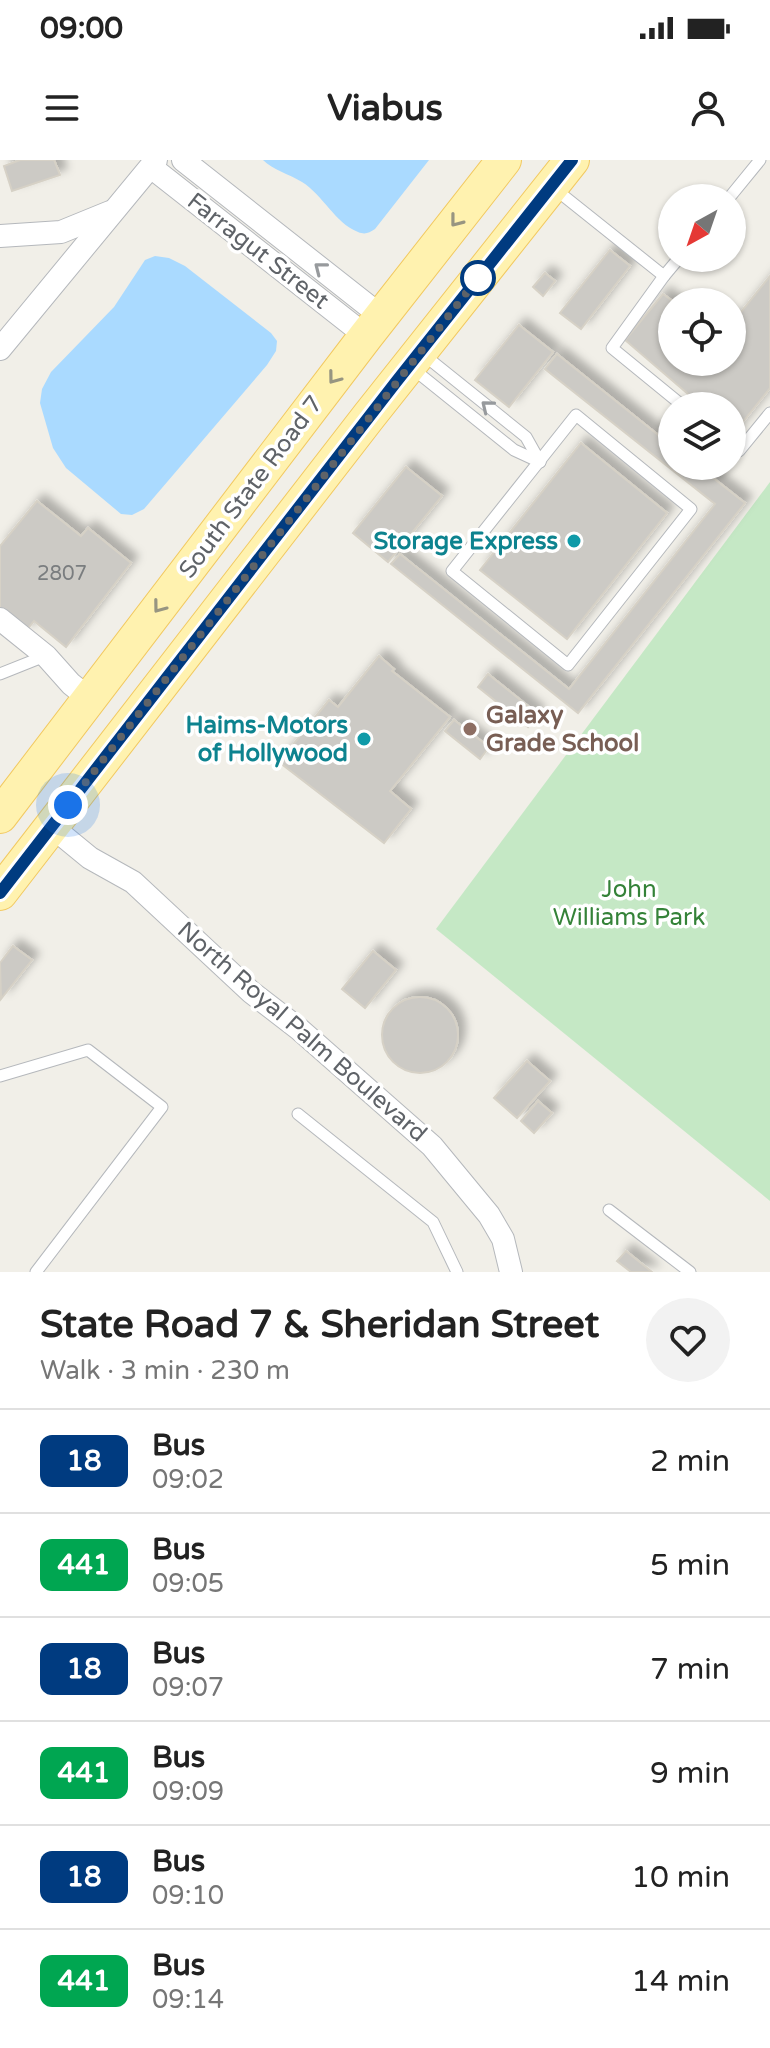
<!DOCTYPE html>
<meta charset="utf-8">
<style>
body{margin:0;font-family:"Varela Round",sans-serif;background:#f2f2f2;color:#222;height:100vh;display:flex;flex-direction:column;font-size:30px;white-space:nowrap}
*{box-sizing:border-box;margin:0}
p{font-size:26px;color:#767676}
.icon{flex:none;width:44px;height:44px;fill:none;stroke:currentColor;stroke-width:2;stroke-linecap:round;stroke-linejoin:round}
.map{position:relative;height:1112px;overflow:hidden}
.details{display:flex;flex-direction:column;background:#fff;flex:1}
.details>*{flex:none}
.badge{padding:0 16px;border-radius:12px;font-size:28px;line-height:52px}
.needle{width:52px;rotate:220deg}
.buttons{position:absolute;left:658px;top:24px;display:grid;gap:16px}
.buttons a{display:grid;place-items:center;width:88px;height:88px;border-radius:50%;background:#fff;box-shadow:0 2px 6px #0004;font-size:40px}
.you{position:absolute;width:40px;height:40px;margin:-20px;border:6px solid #fff;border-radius:50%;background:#1a73e8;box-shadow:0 0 0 12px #1a73e833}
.map>.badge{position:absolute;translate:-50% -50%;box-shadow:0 0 0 4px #fff}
.round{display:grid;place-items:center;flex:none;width:84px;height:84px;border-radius:42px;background:#f2f2f2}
.overview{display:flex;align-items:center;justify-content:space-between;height:136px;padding:0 40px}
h1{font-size:38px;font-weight:800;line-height:60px}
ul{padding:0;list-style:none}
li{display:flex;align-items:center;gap:24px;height:104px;padding:0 40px;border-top:2px solid #e0e0e0}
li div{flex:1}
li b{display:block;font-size:30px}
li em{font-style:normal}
li .badge{min-width:88px;font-weight:700;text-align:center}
.status{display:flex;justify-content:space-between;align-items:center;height:56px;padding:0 40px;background:#fff;direction:ltr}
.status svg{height:22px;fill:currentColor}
header{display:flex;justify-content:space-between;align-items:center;height:104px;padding:0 40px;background:#fff;font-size:36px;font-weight:800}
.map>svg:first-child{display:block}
.green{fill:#c5e8c5}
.water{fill:#aadaff}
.building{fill:#cccac5;stroke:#d6d1c6;stroke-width:2;filter:url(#shadow)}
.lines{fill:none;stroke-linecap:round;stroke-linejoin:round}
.service-casing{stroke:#b5b8bc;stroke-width:13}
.minor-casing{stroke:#b5b8bc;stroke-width:24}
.primary-casing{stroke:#f2c960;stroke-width:36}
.service{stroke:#fff;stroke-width:11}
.minor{stroke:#fff;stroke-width:22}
.primary{stroke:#fff2af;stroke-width:34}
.oneway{stroke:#979581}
.oneway2{stroke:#979a9d}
.line-casing{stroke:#fff;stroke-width:18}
.line{stroke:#003b80;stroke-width:12}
.walk{stroke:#5f6368;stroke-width:8;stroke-dasharray:0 14.4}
.stop-dot{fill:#fff;stroke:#003b80;stroke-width:4}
.culture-dot{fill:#0f9aa8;stroke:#fff;stroke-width:3}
.education-dot{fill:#8d6e63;stroke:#fff;stroke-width:3}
.labels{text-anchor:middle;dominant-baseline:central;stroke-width:7;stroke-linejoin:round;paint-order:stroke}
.number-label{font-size:20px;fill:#7a7d7f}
.street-label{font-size:24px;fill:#5f6368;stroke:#fff}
.culture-label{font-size:24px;font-weight:bold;fill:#0d838f;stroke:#fff;text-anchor:end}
.education-label{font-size:24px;font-weight:bold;fill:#785e54;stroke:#fff;text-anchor:start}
.park-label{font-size:24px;fill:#348238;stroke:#fff}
</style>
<div class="status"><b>09:00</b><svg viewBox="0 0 49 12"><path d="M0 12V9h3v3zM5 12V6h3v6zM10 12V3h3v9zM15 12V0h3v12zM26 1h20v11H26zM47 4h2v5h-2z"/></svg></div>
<header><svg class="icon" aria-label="menu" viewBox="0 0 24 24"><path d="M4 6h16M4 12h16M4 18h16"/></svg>Viabus<svg class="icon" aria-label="person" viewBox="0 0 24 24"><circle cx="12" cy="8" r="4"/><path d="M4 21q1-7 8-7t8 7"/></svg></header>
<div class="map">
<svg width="770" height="1112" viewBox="0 0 770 1112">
<defs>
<filter id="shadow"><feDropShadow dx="7" dy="-7" stdDeviation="4" flood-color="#0004"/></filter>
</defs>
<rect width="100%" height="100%" fill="#f1efe8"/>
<path class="green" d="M770 322V1041L436 769Z"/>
<g class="water">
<path d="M263 0H429L375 69C369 73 365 75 358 72 335 63 323 35 302 22 289 14 273 10 263 0Z"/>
<path d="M155 96 169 98 185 106 271 173 277 181 276 191 267 205 144 349 132 355 121 354 66 308 53 288 40 243 42 229 51 212 114 147 145 100Z"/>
</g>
<g class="building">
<path d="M20 0H54L60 15 12 31 4 6Z"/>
<path d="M610 90 630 106 581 169 560 153Z"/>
<path d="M545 113 555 121 543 136 533 127Z"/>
<path d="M770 116V228L734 273 732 246H702L625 180 663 134 674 142 672 202H732V163Z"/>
<path d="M519 165 553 192 509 247 475 220Z"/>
<path d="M557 194 672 286V306H698L745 343 578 553 391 404 400 394 569 529 715 344 545 209Z"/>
<path d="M581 283 667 353 567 479 480 410Z"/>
<path d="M406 307 442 336 388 402 353 373Z"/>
<path d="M37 341 81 376 88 368 131 403 66 487 34 461 26 471 0 451V386Z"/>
<path d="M379 496 394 509 392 511 450 557 390 631 411 649 384 683 279 602 329 540 338 547Z"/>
<path d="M488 514 538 554 528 567 478 527Z"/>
<path d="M454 560 489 587 480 599 445 571Z"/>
<path d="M13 786 32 800 1 839 0 803Z"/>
<path d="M373 791 396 810 365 848 342 829Z"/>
<circle cx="420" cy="875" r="38"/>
<path d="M527 901 550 921 517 958 494 938Z"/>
<path d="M538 941 552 953 534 973 521 961Z"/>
<path d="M626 1091 652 1112H631L617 1101Z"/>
</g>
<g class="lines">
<g class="service-casing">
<g id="service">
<path d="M555 29 664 116 679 98"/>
<path d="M729 38 760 0"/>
<path d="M664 116 612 188 683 246"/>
<path d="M424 195 526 277 540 302"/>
<path d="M412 208 514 290 540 302"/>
<path d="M576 255 691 349 568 505 452 411Z"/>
<path d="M732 286 739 291 770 253"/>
<path d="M0 514 45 496"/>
<path d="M0 916 88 890 162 947 36 1112"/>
<path d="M298 954 433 1062 457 1112"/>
<path d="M609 1050 690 1112"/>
</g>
</g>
<g class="minor-casing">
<g id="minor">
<path d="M183 0 381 156"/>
<path d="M151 7 366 176"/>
<path d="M0 76 61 72 110 52"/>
<path d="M0 189 156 0"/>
<path d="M0 459 46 496 71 524 90 539"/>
<path d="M51 666 90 698 133 722 251 832 299 869 432 986 489 1055 503 1079 511 1112"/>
</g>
</g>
<g class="primary-casing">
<g id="primary">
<path d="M0 656 366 176 504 0"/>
<path d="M0 733 369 256 572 0"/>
</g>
</g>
<use href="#service" class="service"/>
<use href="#minor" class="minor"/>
<use href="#primary" class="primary"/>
</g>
<defs><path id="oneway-chevron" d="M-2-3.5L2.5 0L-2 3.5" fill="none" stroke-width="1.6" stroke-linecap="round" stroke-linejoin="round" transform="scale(2)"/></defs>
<g class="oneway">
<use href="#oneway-chevron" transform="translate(456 61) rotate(128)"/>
<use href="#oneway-chevron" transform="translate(334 218) rotate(127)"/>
<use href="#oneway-chevron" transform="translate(159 447) rotate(127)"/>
</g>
<g class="oneway2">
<use href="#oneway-chevron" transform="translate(320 108) rotate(-142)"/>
<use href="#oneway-chevron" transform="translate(487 246) rotate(-141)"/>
</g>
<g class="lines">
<g class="line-casing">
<path id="line" d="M0 733 396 222 572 0"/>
</g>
<use href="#line" class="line"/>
<path class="walk" d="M68 645 478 118"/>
</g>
<circle class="stop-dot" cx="478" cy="118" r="16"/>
<g class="culture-dot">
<circle cx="574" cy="381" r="8"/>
<circle cx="364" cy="579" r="8"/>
</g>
<circle class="education-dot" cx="470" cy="569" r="8"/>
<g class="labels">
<g class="number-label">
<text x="62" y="414">2807</text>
</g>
<g class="street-label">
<text transform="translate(258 91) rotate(38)">Farragut Street</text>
<text transform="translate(251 327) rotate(-53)">South State Road 7</text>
<text transform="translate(302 872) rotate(41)">North Royal Palm Boulevard</text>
</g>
<g class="culture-label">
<text x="558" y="381">Storage Express</text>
<text x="348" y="565">Haims-Motors<tspan x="348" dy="28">of Hollywood</tspan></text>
</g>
<g class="education-label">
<text x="486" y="555">Galaxy<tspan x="486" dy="28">Grade School</tspan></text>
</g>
<g class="park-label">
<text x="629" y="729">John<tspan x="629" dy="28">Williams Park</tspan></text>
</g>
</g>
</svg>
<div class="buttons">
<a><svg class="needle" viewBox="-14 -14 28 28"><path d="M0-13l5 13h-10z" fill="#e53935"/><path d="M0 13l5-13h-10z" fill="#767676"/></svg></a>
<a><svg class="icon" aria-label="locate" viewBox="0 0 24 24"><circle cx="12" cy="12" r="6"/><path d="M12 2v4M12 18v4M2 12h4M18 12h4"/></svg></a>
<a><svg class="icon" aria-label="layers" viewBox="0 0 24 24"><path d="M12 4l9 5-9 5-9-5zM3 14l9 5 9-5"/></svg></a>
</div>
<div class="you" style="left:68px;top:645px"></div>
</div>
<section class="details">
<div class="overview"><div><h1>State Road 7 &amp; Sheridan Street</h1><p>Walk · 3 min · 230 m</p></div><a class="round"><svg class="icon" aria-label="heart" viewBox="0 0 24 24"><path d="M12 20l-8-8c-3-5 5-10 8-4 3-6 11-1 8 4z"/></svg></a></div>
<ul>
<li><span class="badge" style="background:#003b80;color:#fff">18</span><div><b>Bus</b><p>09:02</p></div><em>2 min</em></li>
<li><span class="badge" style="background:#00a651;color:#fff">441</span><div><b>Bus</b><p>09:05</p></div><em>5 min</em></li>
<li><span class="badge" style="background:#003b80;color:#fff">18</span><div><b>Bus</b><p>09:07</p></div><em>7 min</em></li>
<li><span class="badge" style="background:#00a651;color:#fff">441</span><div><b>Bus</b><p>09:09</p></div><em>9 min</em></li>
<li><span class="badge" style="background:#003b80;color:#fff">18</span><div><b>Bus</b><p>09:10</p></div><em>10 min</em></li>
<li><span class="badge" style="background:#00a651;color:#fff">441</span><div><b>Bus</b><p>09:14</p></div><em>14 min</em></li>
</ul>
</section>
